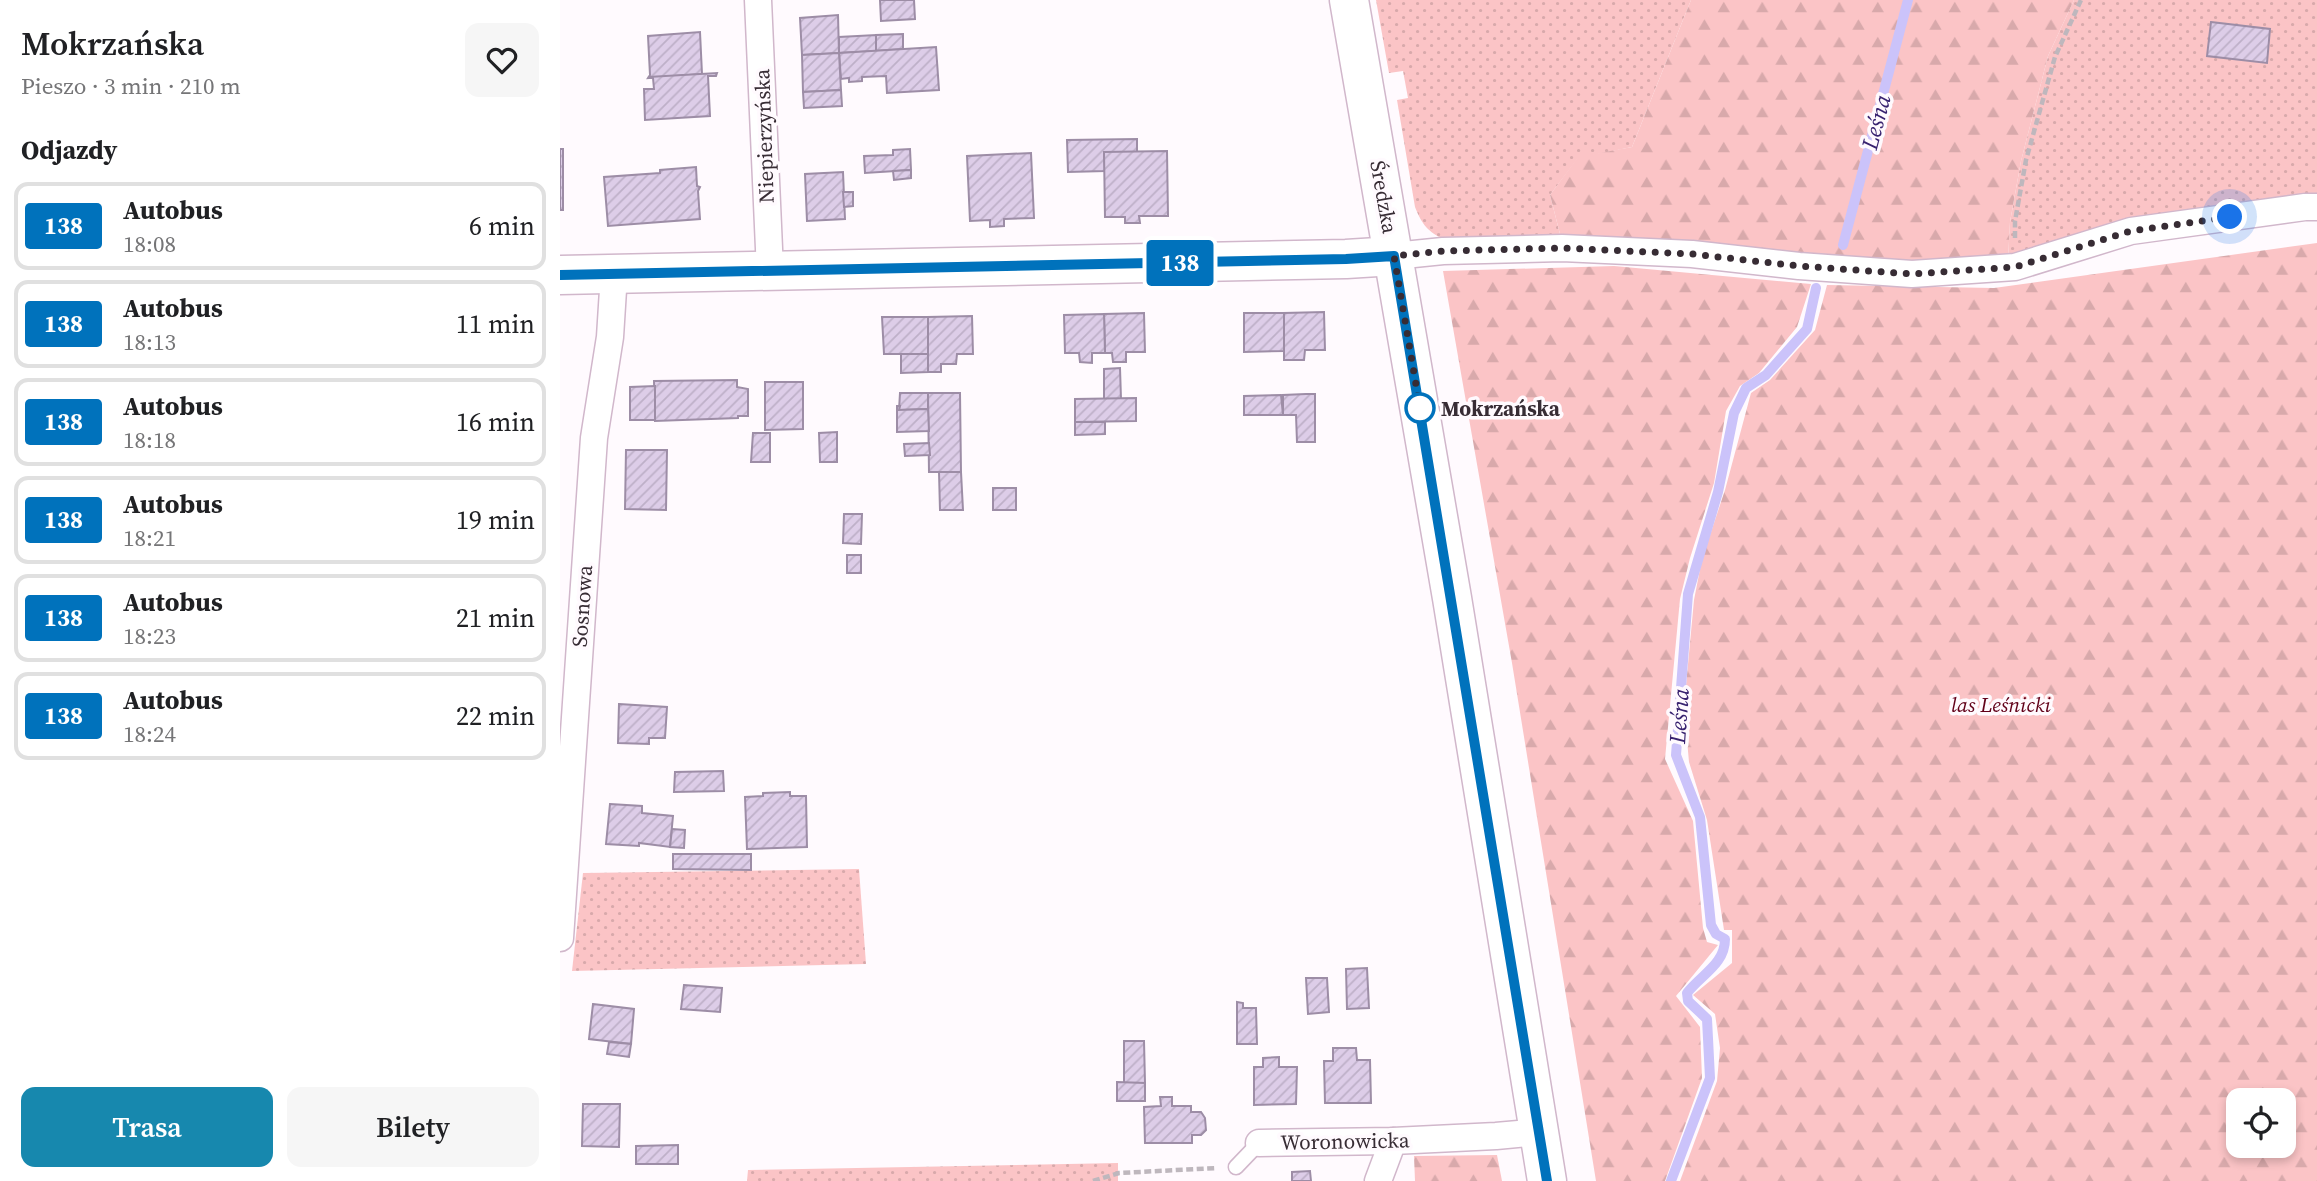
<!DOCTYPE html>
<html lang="pl">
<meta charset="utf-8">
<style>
body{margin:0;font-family:"Source Serif 4",serif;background:#f6f6f6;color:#202124;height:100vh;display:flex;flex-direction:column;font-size:26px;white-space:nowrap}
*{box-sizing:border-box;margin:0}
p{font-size:23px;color:#757577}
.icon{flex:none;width:38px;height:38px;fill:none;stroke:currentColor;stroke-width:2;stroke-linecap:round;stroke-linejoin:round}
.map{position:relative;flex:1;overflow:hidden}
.details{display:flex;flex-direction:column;background:#fff;width:560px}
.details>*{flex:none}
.badge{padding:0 14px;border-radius:5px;font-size:24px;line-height:46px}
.tools{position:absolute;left:1666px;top:1088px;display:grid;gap:14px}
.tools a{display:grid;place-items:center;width:70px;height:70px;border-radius:14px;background:#fff;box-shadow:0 4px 10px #0003;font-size:35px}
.you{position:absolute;width:35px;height:35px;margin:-18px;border:5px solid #fff;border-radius:50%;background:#1a73e8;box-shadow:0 0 0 10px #1a73e833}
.map>.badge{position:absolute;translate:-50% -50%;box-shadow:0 0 0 4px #fff}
h2{padding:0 21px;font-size:26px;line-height:63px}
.round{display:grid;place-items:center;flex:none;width:74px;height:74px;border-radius:14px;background:#f6f6f6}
.summary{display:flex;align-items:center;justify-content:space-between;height:119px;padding:0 21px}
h1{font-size:33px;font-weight:600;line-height:52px}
.action{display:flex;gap:14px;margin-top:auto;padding:14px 21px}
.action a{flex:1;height:80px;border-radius:14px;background:#1788ae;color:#fff;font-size:28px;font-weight:600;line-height:80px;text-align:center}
.action a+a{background:#f6f6f6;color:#202124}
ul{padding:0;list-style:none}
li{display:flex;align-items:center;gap:21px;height:88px;margin:0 14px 10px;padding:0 7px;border:4px solid #e0e0e0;border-radius:14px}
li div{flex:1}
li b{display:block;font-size:26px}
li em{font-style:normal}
li .badge{min-width:77px;font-weight:700;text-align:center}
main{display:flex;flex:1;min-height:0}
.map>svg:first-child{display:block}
.grass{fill:url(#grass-dots)}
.forest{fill:url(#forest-firs);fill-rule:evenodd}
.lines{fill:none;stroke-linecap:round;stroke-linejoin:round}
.stream{stroke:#cbc3fa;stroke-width:10}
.building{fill:url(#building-hatch);stroke:#9d8da6;stroke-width:2}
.lane-casing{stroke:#d1b7cb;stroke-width:17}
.street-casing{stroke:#d1b7cb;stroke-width:29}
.secondary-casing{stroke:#d1b7cb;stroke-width:41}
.path{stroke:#beb7bd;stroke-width:4.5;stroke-dasharray:7 3.5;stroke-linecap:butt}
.lane{stroke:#fff;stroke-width:14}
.street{stroke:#fff;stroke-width:26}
.secondary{stroke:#fff;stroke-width:38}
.line-casing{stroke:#fff;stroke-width:16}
.line{stroke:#0072bc;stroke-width:10}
.walk{stroke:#372c34;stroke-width:7;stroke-dasharray:0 12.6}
.stop-dot{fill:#fff;stroke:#0072bc;stroke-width:3.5}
.labels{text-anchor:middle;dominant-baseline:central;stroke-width:7;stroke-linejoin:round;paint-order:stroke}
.street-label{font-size:21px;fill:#372c34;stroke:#fffafe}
.stop-label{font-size:21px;font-weight:bold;fill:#372c34;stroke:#fffafe;text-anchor:start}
.park-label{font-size:21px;font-style:italic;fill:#620019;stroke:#fffafe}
.water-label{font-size:23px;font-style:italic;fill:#392370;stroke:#fffafe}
</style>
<main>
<section class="details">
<div class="summary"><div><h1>Mokrzańska</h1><p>Pieszo · 3 min · 210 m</p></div><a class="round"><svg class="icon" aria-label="heart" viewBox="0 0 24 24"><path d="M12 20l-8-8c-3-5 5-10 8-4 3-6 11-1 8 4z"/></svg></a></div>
<h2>Odjazdy</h2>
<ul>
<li><span class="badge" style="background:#0072bc;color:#fff">138</span><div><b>Autobus</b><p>18:08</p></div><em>6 min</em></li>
<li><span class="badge" style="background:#0072bc;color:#fff">138</span><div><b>Autobus</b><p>18:13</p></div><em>11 min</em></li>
<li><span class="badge" style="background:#0072bc;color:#fff">138</span><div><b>Autobus</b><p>18:18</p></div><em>16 min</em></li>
<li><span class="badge" style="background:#0072bc;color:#fff">138</span><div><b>Autobus</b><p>18:21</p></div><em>19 min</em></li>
<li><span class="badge" style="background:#0072bc;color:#fff">138</span><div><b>Autobus</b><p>18:23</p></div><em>21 min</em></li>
<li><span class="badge" style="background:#0072bc;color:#fff">138</span><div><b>Autobus</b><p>18:24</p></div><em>22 min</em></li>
</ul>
<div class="action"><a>Trasa</a><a>Bilety</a></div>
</section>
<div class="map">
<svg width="1757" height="1181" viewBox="0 0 1757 1181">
<defs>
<pattern id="grass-dots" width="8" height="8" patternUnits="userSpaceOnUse" patternTransform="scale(1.75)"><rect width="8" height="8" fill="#fbc4c6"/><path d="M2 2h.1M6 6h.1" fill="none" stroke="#d8a9ab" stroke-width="1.8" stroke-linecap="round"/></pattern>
<pattern id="forest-firs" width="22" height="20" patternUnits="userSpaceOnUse" patternTransform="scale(1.75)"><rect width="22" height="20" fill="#fbc4c6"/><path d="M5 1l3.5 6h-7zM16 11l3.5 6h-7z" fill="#d8a9ab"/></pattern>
<pattern id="building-hatch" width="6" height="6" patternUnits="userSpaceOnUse" patternTransform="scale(1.75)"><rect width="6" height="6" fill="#ddcde8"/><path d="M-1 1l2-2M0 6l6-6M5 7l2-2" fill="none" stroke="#beb0c8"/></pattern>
</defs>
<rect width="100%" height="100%" fill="#fffafe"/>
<g class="grass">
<path d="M816 0H1131L1072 147 1018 158 990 195 1000 234 881 238C866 230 861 222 855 207L837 100 848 98 843 71 829 73Z"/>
<path d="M1514 0H1757V198L1448 261 1450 222 1461 161 1488 56Z"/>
<path d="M299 869 306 964 12 971 23 873Z"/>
<path d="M558 1163V1181H187L188 1170Z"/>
</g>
<g class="forest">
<path d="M1131 0H1514L1488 56 1461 161 1450 222 1448 261 1351 266 1000 234 990 195 1018 157 1072 147Z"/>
<path d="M1757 243V1181H1120L1157 1081 1160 1048 1155 1014 1133 995 1172 963V930H1164L1147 820 1129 762 1124 707 1134 600 1142 559 1165 490 1191 393 1210 380 1255 330 1267 285 1434 288ZM1678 1101H1724V1146H1678Z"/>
<path d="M1054 266 1251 284 1237 327 1199 373 1180 386 1166 411 1154 483 1130 558 1120 599 1105 759 1133 821 1143 928 1147 942 1158 945 1116 996 1140 1027 1142 1078 1105 1181H1036L952 663 883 271Z"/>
<path d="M937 1155 942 1181H855L854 1156Z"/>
</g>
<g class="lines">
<g class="stream">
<path d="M1283 245 1348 0"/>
<path d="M1111 1181 1150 1078 1147 1019 1128 1001 1127 993C1142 974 1165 964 1165 939L1156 934 1151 925 1140 817 1116 755 1128 594 1158 492 1174 413 1186 388 1206 375 1247 329 1256 288"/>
</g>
</g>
<g class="building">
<path d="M320 0H354L355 19 321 21Z"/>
<path d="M278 15 279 53 242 55 240 18Z"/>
<path d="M1651 22 1710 29 1707 63 1647 56Z"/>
<path d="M140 32 142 74 88 78 90 75 88 36Z"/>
<path d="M343 34V49L316 51V35Z"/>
<path d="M316 35V51L279 53V37Z"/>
<path d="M376 47 379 90 327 93 326 76 302 77V81L289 82V78L281 79 279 53Z"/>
<path d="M279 53 281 90 243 92 242 55Z"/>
<path d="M157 73 156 76H148L150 116 85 120 84 89H94L93 78 88 77Z"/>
<path d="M281 90 282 106 244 108 243 92Z"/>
<path d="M577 139V152H544L545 171 508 172 507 140Z"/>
<rect x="0" y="149" width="3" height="61"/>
<path d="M350 149 351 170 305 173 304 156 333 155V150Z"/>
<path d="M607 151 608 216H579L580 223H565V217H545L544 152Z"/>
<path d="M471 153 474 218 444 219V226L430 227V220L410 221 407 156Z"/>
<path d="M136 167 137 186 140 187 138 191 140 219 48 226 44 177 100 173V170Z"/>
<path d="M351 170V178L334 180 333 171Z"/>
<path d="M283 172 285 219 247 221 245 174Z"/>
<path d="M283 192H293V206L284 207Z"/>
<path d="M764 312 765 350H745L744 360H724V313Z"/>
<path d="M584 313 585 352H566V362H553L552 353H545L544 314Z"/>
<path d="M684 313H724V351L684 352Z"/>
<path d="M544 314 545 353H532V363L520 362 519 353H505L504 315Z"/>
<path d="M412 316 413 354H397L396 364H381V372H368V317Z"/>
<path d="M322 317H368V354H324Z"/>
<path d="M341 354H368V372L341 373Z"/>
<path d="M560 368 561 399H544V369Z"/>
<path d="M177 380V387L188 389V416H178V418L95 421 94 381Z"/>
<path d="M205 382H243V429L205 430Z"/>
<path d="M95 386V420H70V387Z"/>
<path d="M340 393H368V409L339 410Z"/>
<path d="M368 393H400L401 472H369Z"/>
<path d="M746 394H755V442H737L736 415H723V395Z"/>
<path d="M721 395 723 415H684V396Z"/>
<path d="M576 398V421L515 422V399Z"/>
<path d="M337 406H340L339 410 368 409 369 431 337 432Z"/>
<path d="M515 422H545V434L515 435Z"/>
<path d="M277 432V462H260L259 433Z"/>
<path d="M193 433H210V462H191Z"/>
<path d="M369 443 370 455 345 456 344 444Z"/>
<path d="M66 450H107L106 510 65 509Z"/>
<path d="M379 472H401L403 510H380Z"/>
<rect x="433" y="488" width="23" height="22"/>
<path d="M284 514H302L301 544 283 543Z"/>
<rect x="287" y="555" width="14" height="18"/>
<path d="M59 704 107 707 105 738H89V744L58 743Z"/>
<path d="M163 771 164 791 114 792 115 772Z"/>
<path d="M230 792V796H246L247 847 187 849 185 797 203 796V793Z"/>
<path d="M50 804 82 806V813L113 816 110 847 79 843V846L46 844Z"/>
<path d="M112 829 125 830 124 848 110 847Z"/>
<path d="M113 854H191V870L113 869Z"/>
<path d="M807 968 809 1008 787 1009 786 969Z"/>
<path d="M746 978H767L769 1012 748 1014Z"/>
<path d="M124 985 162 988 160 1012 121 1009Z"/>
<path d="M677 1002 683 1003V1008H696L697 1044H677Z"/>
<path d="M33 1004 74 1009 71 1044 29 1039Z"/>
<path d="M564 1041H584L585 1083H564Z"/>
<path d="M49 1042 71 1044 69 1057 47 1054Z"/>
<path d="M773 1048H796L797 1060H810L811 1103H765L764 1061H773Z"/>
<path d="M719 1057V1067H737L736 1104 694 1105V1067H703V1058Z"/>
<path d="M557 1082 585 1083V1101H557Z"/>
<path d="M600 1097H612V1106H631V1112H641L645 1118 646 1130 641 1135H632V1143H585L584 1107 601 1106Z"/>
<path d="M23 1104H60L59 1147 22 1146Z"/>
<path d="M118 1145V1164H76V1146Z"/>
<path d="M750 1171 751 1181H732V1172Z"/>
</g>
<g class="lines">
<g class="lane-casing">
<path id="lane" d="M676 1167 699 1143"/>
</g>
<g class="street-casing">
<g id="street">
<path d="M198 0 210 271"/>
<path d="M834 256 883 251 1002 248 1132 254 1239 266 1352 274 1455 267 1571 231 1745 207H1757"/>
<path d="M0 938 34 438 50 337 54 274"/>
<path d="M699 1143 833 1141 936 1136 979 1132"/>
<path d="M818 1181 833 1141"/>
</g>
</g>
<g class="secondary-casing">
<g id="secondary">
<path d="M789 0 892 598 987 1181"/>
<path d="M0 275 786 259 834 256"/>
</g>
</g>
<g class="path">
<path d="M1455 238V221L1466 160 1495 57 1521 0"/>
<path d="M533 1181 559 1173 657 1168"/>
</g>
<use href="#lane" class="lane"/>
<use href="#street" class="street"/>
<use href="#secondary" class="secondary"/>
</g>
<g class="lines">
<g class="line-casing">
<path id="line" d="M0 275 786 259 834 256 987 1181"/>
</g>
<use href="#line" class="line"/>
<path class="walk" d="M860 408 834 256 883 251 1002 248 1132 254 1239 266 1352 274 1455 267 1571 231 1670 217"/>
</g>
<circle class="stop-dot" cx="860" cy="408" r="14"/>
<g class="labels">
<g class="street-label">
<text transform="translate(204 136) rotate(-92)">Niepierzyńska</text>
<text transform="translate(824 197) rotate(80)">Średzka</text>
<text transform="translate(22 606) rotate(-86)">Sosnowa</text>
<text transform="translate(785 1141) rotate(-1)">Woronowicka</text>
</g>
<g class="stop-label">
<text x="881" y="408">Mokrzańska</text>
</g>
<g class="park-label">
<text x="1441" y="704">las Leśnicki</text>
</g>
<g class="water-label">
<text transform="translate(1316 122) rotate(-75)">Leśna</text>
<text transform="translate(1119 716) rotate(-86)">Leśna</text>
</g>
</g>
</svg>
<div class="tools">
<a><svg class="icon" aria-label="locate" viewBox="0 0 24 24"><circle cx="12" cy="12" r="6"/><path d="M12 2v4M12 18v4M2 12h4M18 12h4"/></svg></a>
</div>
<div class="you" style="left:1670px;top:217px"></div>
<b class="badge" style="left:620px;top:263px;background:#0072bc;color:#fff">138</b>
</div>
</main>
